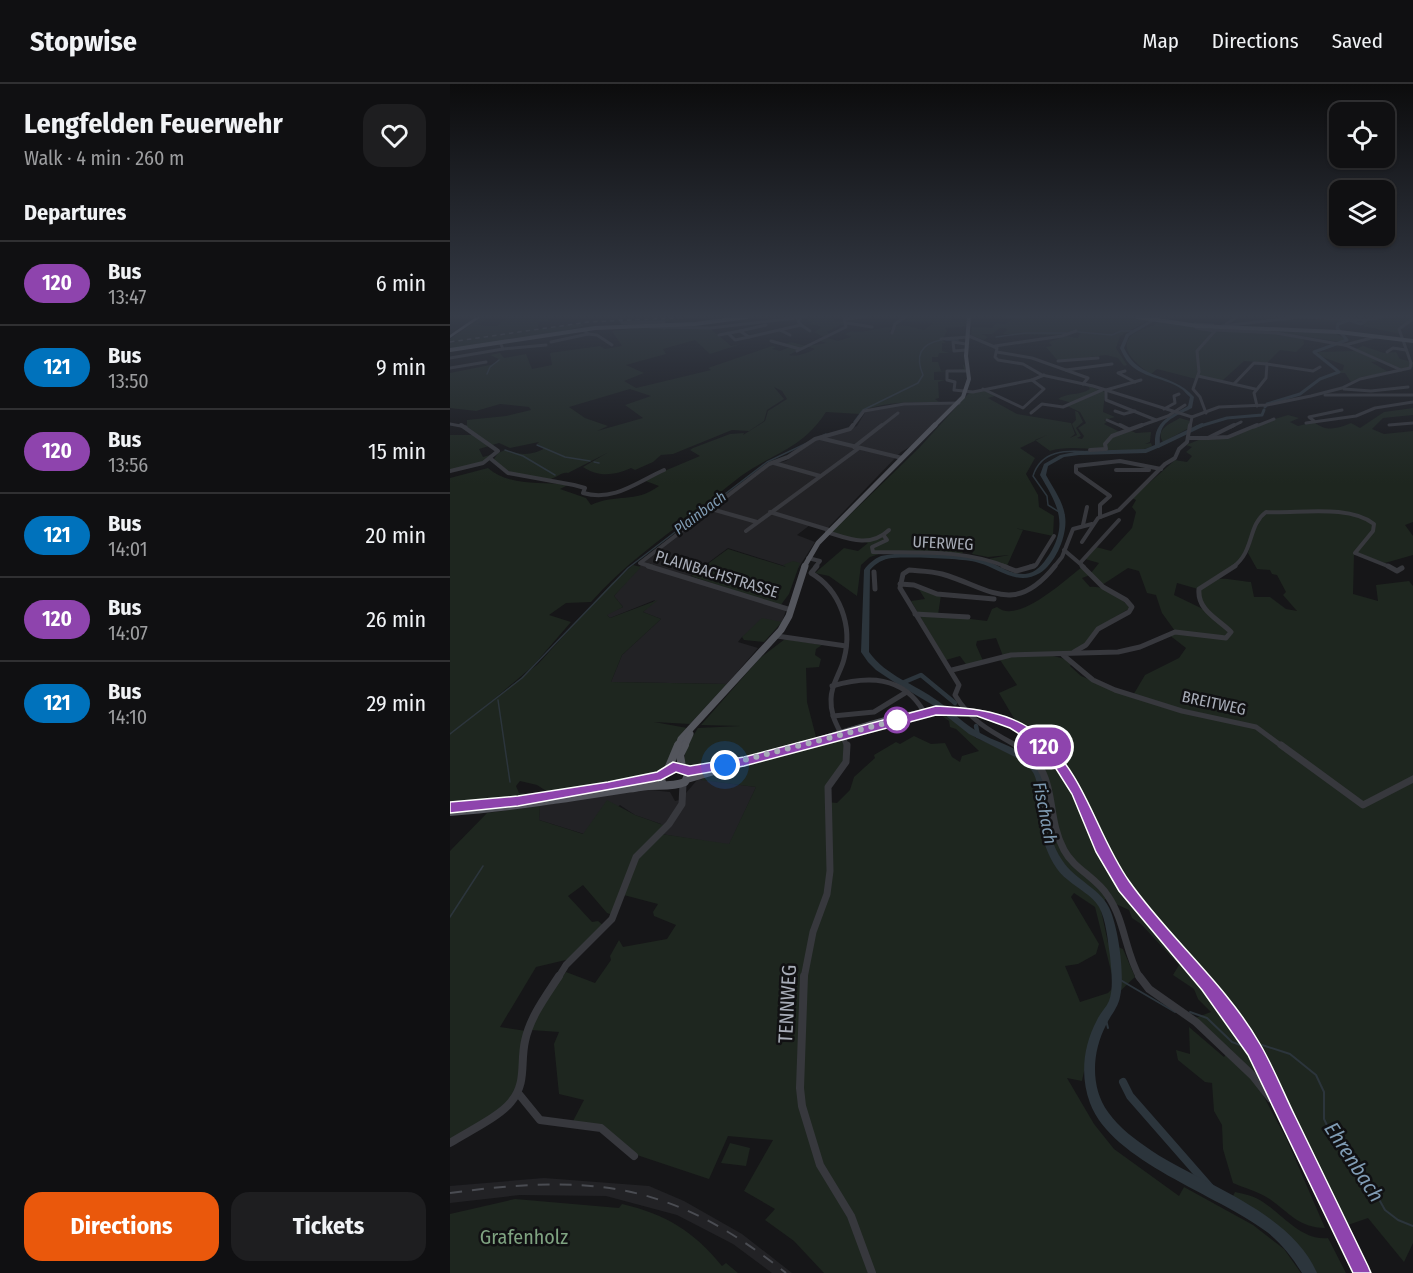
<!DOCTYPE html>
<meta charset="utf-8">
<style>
body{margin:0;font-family:"Fira Sans Condensed",sans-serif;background:#1e1e20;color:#f1f3f6;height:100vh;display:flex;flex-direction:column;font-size:22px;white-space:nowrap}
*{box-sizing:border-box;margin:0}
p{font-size:20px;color:#9c9d9f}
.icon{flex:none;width:33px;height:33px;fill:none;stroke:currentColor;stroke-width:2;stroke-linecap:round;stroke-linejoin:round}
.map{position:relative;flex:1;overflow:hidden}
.drawer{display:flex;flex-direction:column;background:#101012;width:450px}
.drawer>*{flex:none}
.badge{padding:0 12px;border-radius:20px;font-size:21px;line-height:39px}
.buttons{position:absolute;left:879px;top:18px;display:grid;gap:12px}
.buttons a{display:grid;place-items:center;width:66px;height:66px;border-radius:12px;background:#101012;box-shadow:0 2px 4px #0004,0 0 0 2px #303032;font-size:30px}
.you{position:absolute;width:30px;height:30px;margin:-15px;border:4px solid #fff;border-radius:50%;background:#1a73e8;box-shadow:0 0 0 9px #1a73e833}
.map>.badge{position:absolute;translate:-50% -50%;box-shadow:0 0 0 3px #fff}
h2{padding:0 24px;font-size:22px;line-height:54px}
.round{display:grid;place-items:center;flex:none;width:63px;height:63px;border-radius:18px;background:#1e1e20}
.headline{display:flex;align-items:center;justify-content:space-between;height:102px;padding:0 24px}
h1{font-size:28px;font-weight:700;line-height:45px}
.cta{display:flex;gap:12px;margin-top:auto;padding:12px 24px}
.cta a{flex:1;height:69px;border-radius:18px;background:#ea580c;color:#fff;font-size:24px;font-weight:700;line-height:69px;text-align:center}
.cta a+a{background:#1e1e20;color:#f1f3f6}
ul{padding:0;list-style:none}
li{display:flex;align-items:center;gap:18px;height:84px;padding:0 24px;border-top:2px solid #303032}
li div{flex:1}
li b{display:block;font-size:22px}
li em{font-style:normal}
li .badge{min-width:66px;font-weight:700;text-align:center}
header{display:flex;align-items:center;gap:36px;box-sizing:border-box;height:84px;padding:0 30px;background:#101012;border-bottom:2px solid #303032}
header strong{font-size:28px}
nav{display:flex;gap:33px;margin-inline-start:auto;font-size:21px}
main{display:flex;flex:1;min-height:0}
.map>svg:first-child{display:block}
.built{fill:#222225}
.green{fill:#1e261f;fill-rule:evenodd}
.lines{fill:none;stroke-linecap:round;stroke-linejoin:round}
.stream-far1{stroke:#2c353c;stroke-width:1.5}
.stream{stroke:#2c353c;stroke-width:2}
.canal-far3{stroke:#2c353c;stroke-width:3}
.canal-far2{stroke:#2c353c;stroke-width:4}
.canal-far1{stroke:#2c353c;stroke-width:4.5}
.canal{stroke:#2c353c;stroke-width:8}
.river{fill:#2c353c;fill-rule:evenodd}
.minor-far4{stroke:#37383d;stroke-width:3}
.minor-far3{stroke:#37383d;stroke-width:4}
.minor-far2{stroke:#37383d;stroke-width:5}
.minor-far1{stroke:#37383d;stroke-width:7}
.minor{stroke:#37383d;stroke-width:8}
.major-far4{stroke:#53555c;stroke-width:4}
.major-far3{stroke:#53555c;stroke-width:5}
.major-far2{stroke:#53555c;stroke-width:7}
.major-far1{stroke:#53555c;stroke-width:8}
.major{stroke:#53555c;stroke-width:10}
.highway{fill:#63666e;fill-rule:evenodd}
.rail-far1{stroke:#4a4c52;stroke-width:1.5;stroke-dasharray:4.5 4;stroke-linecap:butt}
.rail{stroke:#4a4c52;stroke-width:2;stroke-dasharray:12 10;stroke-linecap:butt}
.major-bridge{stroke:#53555c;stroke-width:4}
.line{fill:#8e44ad;stroke:#fff;stroke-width:1.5}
.walk{stroke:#a8adb8;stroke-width:6;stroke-dasharray:0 10.8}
.stop-dot{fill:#fff;stroke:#8e44ad;stroke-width:3}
.labels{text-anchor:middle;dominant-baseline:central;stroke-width:5;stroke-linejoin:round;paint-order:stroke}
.far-water-label{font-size:15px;font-style:italic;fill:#7f9bb3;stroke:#111113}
.street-label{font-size:16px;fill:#a8adb8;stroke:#111113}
.water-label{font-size:18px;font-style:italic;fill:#7f9bb3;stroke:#111113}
.near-street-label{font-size:20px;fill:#a8adb8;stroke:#111113}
.near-park-label{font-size:20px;fill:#7fa381;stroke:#111113}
.near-water-label{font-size:21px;font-style:italic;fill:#7f9bb3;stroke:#111113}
</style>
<header>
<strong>Stopwise</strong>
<nav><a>Map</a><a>Directions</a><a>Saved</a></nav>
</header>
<main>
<section class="drawer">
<div class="headline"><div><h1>Lengfelden Feuerwehr</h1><p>Walk · 4 min · 260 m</p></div><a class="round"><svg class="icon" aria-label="heart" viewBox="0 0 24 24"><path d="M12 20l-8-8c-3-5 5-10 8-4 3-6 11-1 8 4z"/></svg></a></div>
<h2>Departures</h2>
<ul>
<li><span class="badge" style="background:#8e44ad;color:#fff">120</span><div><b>Bus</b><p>13:47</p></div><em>6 min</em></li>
<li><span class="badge" style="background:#0072bc;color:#fff">121</span><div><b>Bus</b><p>13:50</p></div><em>9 min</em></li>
<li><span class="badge" style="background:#8e44ad;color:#fff">120</span><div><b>Bus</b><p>13:56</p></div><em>15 min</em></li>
<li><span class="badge" style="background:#0072bc;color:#fff">121</span><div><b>Bus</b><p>14:01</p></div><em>20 min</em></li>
<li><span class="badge" style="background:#8e44ad;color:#fff">120</span><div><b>Bus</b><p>14:07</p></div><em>26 min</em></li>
<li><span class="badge" style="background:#0072bc;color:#fff">121</span><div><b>Bus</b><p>14:10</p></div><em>29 min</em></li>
</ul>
<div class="cta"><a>Directions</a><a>Tickets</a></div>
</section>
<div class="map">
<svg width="963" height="1189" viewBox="0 0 963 1189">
<rect width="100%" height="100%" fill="#161618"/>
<g class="built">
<path d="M490 319 505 321 465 360 451 368 376 446 360 441 347 451 365 458 347 486 278 464 240 492 336 526 332 538 292 553 288 558 308 564 277 600 161 598 172 571 211 535 193 528 205 516 160 534 156 530 173 523 164 512 196 475 320 381 336 377 365 355 399 346 407 342 416 327 441 321Z"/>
<path d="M248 695 306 703 279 761 211 750V740L185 731 170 721 134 750 89 736 90 722 191 705 220 708 225 717 230 716Z"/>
<path d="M94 1094 199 1102 234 1117 292 1150 342 1189H322L283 1160 227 1131 156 1112 70 1111 0 1119V1102Z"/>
</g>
<g class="green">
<path d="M32 233H39L27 241 46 242 58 233H100L97 238H90L86 246 131 239 133 242 101 250 0 265V259L9 257H0V255Z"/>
<path d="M254 233 212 237 187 243 261 245 281 262 291 260 260 270 245 256 213 265 216 270 176 281 194 289 174 297 186 304 261 286 258 284 322 262 326 263 322 265 330 267 340 263 335 260 341 258 356 262 339 271C348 273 357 269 365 265L357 262 377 259 369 257 375 254 364 248 372 243 360 240 362 237 357 236C365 230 377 234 385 235L383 238H395L397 241H390L377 248 382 251 378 254 388 257 401 253 395 250 402 247C413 250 429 243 442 243L439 248 443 249 446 242 453 241 474 246 484 239 455 238 457 234 501 233 502 236H517L518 242 495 244 497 247 492 256 496 259H492V267L500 269H489L488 273H482V278H488L491 287 514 285 513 281 508 280 514 281 516 286 484 288V296H495L488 298 489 314 485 315 489 318C470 318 423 317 410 330L376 328C352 365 325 368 291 392 275 404 260 417 245 429 208 457 172 483 141 518L116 519 99 531 121 538 82 583 25 631 88 580 162 499 183 481 191 483 164 512 173 523 157 531 160 534 208 516 193 528 211 535 172 571 161 598 277 600 240 640 204 638 237 644 214 683 205 690 101 710 87 701 70 697 66 702 69 709 93 711 0 721V394L38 384C60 403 91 397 118 401L110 405 136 414 141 421C167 409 184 420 209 402L193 396 250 372 240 366 243 364 280 350 294 349 293 351 315 337 318 327 337 315 332 307 324 303 334 315 317 326 314 337 299 347 282 346 223 370 211 371 203 378 185 386 181 384C163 392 148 393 133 383L157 369 118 389C111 388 108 393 101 395 84 398 52 389 44 375L48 369 55 366C71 371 81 372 95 364L87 360 89 358 60 364 49 359 29 365 33 373 44 370 36 377 0 386V351H24L17 343V336L56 332 81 326 79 323 50 320 26 327 0 324V289L45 280 49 275 40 271 50 269 54 274 76 270 82 285 102 281 100 269 150 262 155 265 172 262 162 247 182 245 184 243 172 241V237ZM180 305 201 312 175 321 193 334 147 347 158 342 135 334 119 323Z"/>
<path d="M576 233H683L699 236 670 252 666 264 677 281 674 282 668 274 656 271 608 277 596 263 602 262 599 258 616 252 628 254 631 248 607 251 553 250 558 245 550 244 542 250H531L538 253 534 256 521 251 522 243 542 244 546 239 555 240 562 235Z"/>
<path d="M914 233 918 236 934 233 961 235 949 245 950 250 913 242 916 239Z"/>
<path d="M709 238 774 245 884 249 896 255 890 258 847 251 853 254 854 260 846 268 830 266 817 279 794 277 772 297 748 291 746 295 707 285 701 290C690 283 666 265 682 251 690 245 701 244 709 238Z"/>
<path d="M913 262 934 269 946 268 950 275 963 278V283L952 286 933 277 921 278 940 289 911 293 901 298 895 289H882L893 286 894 281 867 271 869 268 902 267Z"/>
<path d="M638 302 655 308 653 328 665 333 654 336 657 338 654 340 672 349 679 346 686 349 701 348 700 358 695 360 701 359 702 362C675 376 630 357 600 367L585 356 597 351 570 364 585 374 576 390 588 411 589 423 604 432 603 452 560 443 573 446 556 484 538 475 559 471 538 473 522 470 524 466 518 464 512 469H432L420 473 411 481 407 512 379 492 365 489 394 464 408 467 418 459 381 449 469 364 519 309 533 306 545 312 538 314 567 330 621 339 625 350 620 354 627 351 622 340 626 336 625 327 628 328 633 338 626 344 631 352 627 354 632 355 634 352 628 344 636 339 630 328 617 322 622 319 608 315C619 308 629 312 640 305Z"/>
<path d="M963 324V331L933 334 922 345 934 350 963 347V438L955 441 963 452V471L935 479 909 470 904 471 903 510 928 517 926 501 959 497 963 502V1159L954 1178 918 1134 895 1142 887 1134 827 1001 810 968 756 887 741 886 785 942 814 991 807 992 805 996 837 1056 875 1144C848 1144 838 1127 818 1114 807 1107 794 1104 783 1099L773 1065 772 1041 764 1027 762 999 755 998 728 976 726 966 740 970 739 943 774 973 779 966 745 934 761 928 748 915 744 905 723 891 729 881 691 840 682 834 679 826 655 815 651 826 658 859 673 865 685 893C644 930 644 945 632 997L617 994 644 1040 664 1065 729 1112 734 1103 803 1141 834 1165 851 1189H374L344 1157 315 1136 325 1125 294 1107 323 1056 278 1052 259 1095 187 1071 149 1042 122 1039 134 1016 109 1010 104 960 109 948 81 946 94 917 116 888 145 899 161 876 160 872 169 856 173 863 217 855 226 841 204 832 203 828 208 820 170 810 163 831 157 829 133 801 118 812 142 838 148 837 154 842 120 875 86 883 50 943 76 947 71 974V996L66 1010 36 1037 0 1057V767L37 729 90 722 89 736 133 750 157 716 185 731 216 742 211 750 279 760 306 703 251 696 255 693 393 655C406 684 376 687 376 718L387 719 400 706 404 693 425 674 424 671 446 658 450 660 464 652 481 660 495 659 502 673 510 678 512 672 529 667 506 645 500 643 499 637 488 629 497 628 526 654 569 672 586 688 603 685 614 675 595 656 565 636 549 609 567 601 550 576C565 566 608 569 622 579L620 582 631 592 682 613 695 591 729 574 736 564 718 550 735 549 725 547 712 529 706 511 697 509 689 487 678 484 652 501 641 489 649 479 635 475 646 463 661 467 682 444 686 428 682 423 686 416 682 414 725 376 737 378 742 372 736 368 742 363 736 361 751 355 778 354 812 339 838 331 849 334 840 338 848 342 864 338C876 348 887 345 901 339L910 344 934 328ZM816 428 805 445 798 469 807 485 820 486 822 490 827 491 836 508 833 511 847 527 836 525 820 513H804L801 498C783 497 756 486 748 511L757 526 779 545 781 550 771 555 744 551 776 552 778 548 755 526 724 511 727 499 748 505C761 491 787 486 796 468 801 457 803 431 816 428ZM624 809 645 823 663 895V904L658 909 630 918 615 882 628 880 646 870 649 860 621 813Z"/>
<path d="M730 334 740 337 739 344 713 358C705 345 720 340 730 334Z"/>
<path d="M278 465 336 483 333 481 343 477 350 479 339 510 330 522 241 492Z"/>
<path d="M632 483 640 491 632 494 640 503C654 501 671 513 680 524L646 545 636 559 620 569 553 572 546 554 527 557 526 561 534 579 518 583 510 572 496 576 461 517 475 515 468 504 491 511 488 531 537 537 542 525 547 523C568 541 616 495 632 483Z"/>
<path d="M312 534 332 538 314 558 294 556 292 553Z"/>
<path d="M335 555 372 561 366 565 365 571 371 575 369 583 356 584 357 618 366 653 255 683 245 684 234 679 236 663 248 644 290 642 251 641 310 574Z"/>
<path d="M280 1059 300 1064 296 1082 271 1079Z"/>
<path d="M785 1108C794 1110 805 1112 813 1118 833 1131 852 1157 878 1154L896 1189H865L851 1165 839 1153 783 1112Z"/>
<path d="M65 1115 169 1124 172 1120C215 1130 244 1147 272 1182L276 1179 288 1189H0V1130Z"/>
</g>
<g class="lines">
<g class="stream-far1">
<path d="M628 248 662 251 671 247H683"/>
<path d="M546 253 576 249H616"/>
<path d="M496 256H508"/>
<path d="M37 290 40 283 49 276"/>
<path d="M404 338 413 326 468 299 473 291C465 272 470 260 491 256"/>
<path d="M87 361 115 373 140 377"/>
<path d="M55 366 73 372 105 391"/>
<path d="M144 378 149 379"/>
<path d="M614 431 598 421 597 412 583 392C591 366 616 366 639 368"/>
<path d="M48 616 60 698"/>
<path d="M0 650 72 594 178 484 317 378 376 350"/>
<path d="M0 833 33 782"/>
</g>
<g class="stream">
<path d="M667 894 725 928"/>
<path d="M740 928 757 934 782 958 793 962"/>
<path d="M655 932 658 944"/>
<path d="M812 961 840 970 866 991 874 1008V1035L885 1058 926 1110 935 1126 948 1136 963 1142"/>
</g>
<g class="canal-far3">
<path d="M815 323 817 320 850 310 870 295 889 288 864 268 897 256 887 244 888 240 899 236 911 240 915 238 911 233"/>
<path d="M747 343 777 334 812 331 814 326"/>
</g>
<path class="canal-far2" d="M708 362 752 341"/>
<g class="canal-far1">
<path d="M452 599 471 591 505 619"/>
<path d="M526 642 528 652"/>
</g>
<path class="canal" d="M673 998 680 1012 764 1108"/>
<path class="river" d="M706 233H711L679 252 674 264C690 298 721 287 744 313L742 324C731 330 714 335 711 348 709 353 710 358 710 363L696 369 629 371 614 373 598 382 596 391C603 404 613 417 615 432 618 450 606 479 590 489 585 492 578 494 573 494 557 494 544 483 529 479 521 476 511 476 502 475 482 474 462 473 442 474 433 475 426 479 420 486L419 568C436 592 465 600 488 617 503 628 516 642 532 650 550 660 572 664 586 681 598 695 596 713 597 729 598 745 603 763 612 776 625 797 652 804 661 828 669 849 675 892 670 913 668 924 660 932 656 941 642 968 640 1003 658 1028 669 1044 686 1056 702 1067 754 1101 841 1128 867 1189H852C842 1173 832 1160 817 1148 767 1110 662 1078 640 1019 630 992 633 962 647 936 650 929 656 924 659 917 664 903 661 885 660 872 658 858 656 835 649 823 642 811 628 805 618 796 606 787 599 773 594 758 591 748 589 738 588 727 587 715 590 698 582 687 579 682 574 679 569 675L519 650 481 620 444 598 426 586 418 578 411 568 414 486C418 480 424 475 431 472 449 467 513 470 532 475 546 479 559 491 575 490 586 489 593 480 599 471 619 439 607 420 590 391L594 380 610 371 629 367 695 365 705 361C704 337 719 333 738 322L740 313C737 311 735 308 733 306 716 293 691 295 677 277 674 273 672 268 670 264L676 250Z"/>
<g class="minor-far4">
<path d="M558 233H575"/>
<path d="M171 235 172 239 214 238V244"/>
<path d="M397 239 422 243"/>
<path d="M745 240 763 241"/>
<path d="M745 240 746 244 765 247 747 267 749 288 743 305 750 313 756 329"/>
<path d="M776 240 787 233"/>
<path d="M316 241 290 247 299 253 351 241 348 237 351 234"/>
<path d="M351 241 360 247"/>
<path d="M772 242 850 233 915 236 932 233"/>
<path d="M200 243 261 244 354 233"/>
<path d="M330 246 340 251"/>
<path d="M764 246 826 249 894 261"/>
<path d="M278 249 285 256 299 253"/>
<path d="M442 249 445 240 455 233"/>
<path d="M138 250 147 251 162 261"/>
<path d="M269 251 290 247"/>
<path d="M519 252 547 264 545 273 548 276 573 280 592 291 643 302 742 333 769 323 817 321 861 312 892 304 910 295 960 284 961 279 949 245 963 235"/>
<path d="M491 255 519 253"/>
<path d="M321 257 350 265"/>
<path d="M101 258 138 250 134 246"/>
<path d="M516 260 503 258 504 267 516 266"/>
<path d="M895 261 925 253"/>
<path d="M895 261 951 286"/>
<path d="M545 262 612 252 626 247"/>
<path d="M53 265 96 261"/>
<path d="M347 267 396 243 394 235 415 233"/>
<path d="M547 268 582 274 638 294 633 300"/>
<path d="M937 268 943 264 956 266"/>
<path d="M0 274 53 265 50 258"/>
<path d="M608 277 648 274"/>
<path d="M0 284 36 278"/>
<path d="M616 286 662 280"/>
<path d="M518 287H497V296L505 298 504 306 523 308 582 296"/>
<path d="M675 287 668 289 685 298"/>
<path d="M748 292 805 305"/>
<path d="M784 300 804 279 817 280"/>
<path d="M533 305 573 324 594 305 582 296 594 291"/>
<path d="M894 305 921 307 958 303"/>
<path d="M656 306 691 296"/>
<path d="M656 307V316L706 336"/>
<path d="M875 311H963"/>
<path d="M807 322 804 309 816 294 817 280 863 287 870 283"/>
<path d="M714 325 725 319 724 312 729 310"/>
<path d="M665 327 674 330 685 327"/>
<path d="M581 329 592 320 613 323 652 306"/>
<path d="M657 336 673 343"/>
<path d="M864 337 859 333 892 326"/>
<path d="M856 339 906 332 925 324 963 318"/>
<path d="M0 340 16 343"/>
<path d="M939 341 963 339"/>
<path d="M402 343 414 327 454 320 509 319"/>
<path d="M430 343 448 329"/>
<path d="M687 343 718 332 735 321"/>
<path d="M740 343 742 333"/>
<path d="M781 343 791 338"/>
<path d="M804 343 824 335"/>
</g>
<g class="minor-far3">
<path d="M670 341 678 345"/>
<path d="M370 354 452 374"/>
<path d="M738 354H758L784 341"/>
<path d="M758 354 778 353 807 341"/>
<path d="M404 363 432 341"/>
<path d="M640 366 656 365 655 360 662 352 692 341"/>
<path d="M41 375 58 389 124 401 135 404 133 409C164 418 187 398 214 386"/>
<path d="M324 379 370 392"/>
<path d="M666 386H699"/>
<path d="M0 387 33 379 48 367 11 341"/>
<path d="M258 424 307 438"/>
<path d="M320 428 379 446"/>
<path d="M650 433V421L660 412 626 388V382L670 377 711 385"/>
<path d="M633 441 637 423"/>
<path d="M296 447 409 364"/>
<path d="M377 448C399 455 420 464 439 446"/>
<path d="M434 452 437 456 422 463 423 468C468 469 514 465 557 483"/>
<path d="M632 458 648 434 669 426 715 380 725 374 729 365 737 358 740 341"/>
<path d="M614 466 634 483"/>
<path d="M358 474 370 477 365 483"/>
<path d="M630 479 669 436"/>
<path d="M203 483 190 479 319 380 338 373 365 355 400 345 403 341"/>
<path d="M579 483 586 481 604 452"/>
<path d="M604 483 612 473 623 445 642 440"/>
<path d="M783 483C805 467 797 442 816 428 848 430 898 420 924 440L923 447 905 469 940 483"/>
</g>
<g class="minor-far2">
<path d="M198 482 341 526"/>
<path d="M367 482 361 489C390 506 403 542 394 575 391 588 381 600 381 615 380 635 391 646 397 663"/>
<path d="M553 482 566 487 584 482"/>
<path d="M938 482 947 487 952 484"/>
<path d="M424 488 425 505"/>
<path d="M450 500 464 501 487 510 544 515"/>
<path d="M465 530 518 533"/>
<path d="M327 552 396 562"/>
<path d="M624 568 636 561 648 545 679 528 682 523 676 516 653 503 632 482"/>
<path d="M613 571 643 596 665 606 732 627 806 643 833 663"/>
<path d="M502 586 561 571 668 568 690 563 725 548 776 554 781 548C768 535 747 526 749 505L785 482"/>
<path d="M382 602C417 592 453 591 474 628"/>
<path d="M383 632 424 628 455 609"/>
<path d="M569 663C542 648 521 638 505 611L509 601 450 504 453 490 459 486C470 487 482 487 492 490 540 504 564 533 605 482"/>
</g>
<g class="minor-far1">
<path d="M566 661C612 688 593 727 614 766 624 785 647 794 658 812 675 837 675 868 690 894"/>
<path d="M831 661 913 721 963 695"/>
<path d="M108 894 116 881 162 835 186 773 219 740 232 720 233 700"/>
<path d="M354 894 363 848 377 810 380 787 378 703 396 678 397 661"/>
</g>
<g class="minor">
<path d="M354 892 350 1004 352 1022 370 1081 401 1132 422 1189"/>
<path d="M689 892 699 905 746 938 803 992 821 1015 833 1023"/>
<path d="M68 1009 90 1036 151 1044 184 1072"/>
<path d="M0 1059C17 1048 49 1033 61 1018 77 999 70 979 75 957 80 933 96 912 109 892"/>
</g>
<g class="major-far4">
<path d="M687 233 741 241"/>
<path d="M747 242 889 248 963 257"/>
<path d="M0 266 145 244 245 240 297 233"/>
<path d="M483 343 513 313 519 295 516 272 519 233"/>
</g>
<path class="major-far3" d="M354 483 368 459 485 341"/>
<g class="major-far2">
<path d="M228 663 231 655 331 546 339 532 355 482"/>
<path d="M234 663 240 650"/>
<path d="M347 663C425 641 526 594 594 663"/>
</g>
<g class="major-far1">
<path d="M592 661 619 696 672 800 749 894"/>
<path d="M232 683 230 671 235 661"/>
<path d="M218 685 228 661"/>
<path d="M238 687 262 684"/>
<path d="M237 695 352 661"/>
<path d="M161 702 211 692"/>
<path d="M0 723 31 721"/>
<path d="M0 728C64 723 126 713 190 703 206 700 220 704 235 698L239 689 232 683 220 684 211 692 212 700"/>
</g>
<path class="major" d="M747 892C774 922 798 954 817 989 853 1053 875 1124 910 1189"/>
<path class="highway" d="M26 233H31L0 254V251Z"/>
<path class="rail-far1" d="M0 258 138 238 247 233"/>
<path class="rail" d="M0 1109C142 1090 221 1097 336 1189"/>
<path class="major-bridge" d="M741 241 747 242"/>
</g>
<linearGradient id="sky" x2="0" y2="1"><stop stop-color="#0c0c0d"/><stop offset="0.58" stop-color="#363c48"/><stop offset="1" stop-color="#363c48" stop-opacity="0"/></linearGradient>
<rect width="963" height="400" fill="url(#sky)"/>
<path class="line" d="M486 622C522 624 560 627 589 651 637 692 645 748 679 797 719 854 775 899 810 960 824 984 834 1010 846 1034 870 1083 894 1132 918 1182L921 1189H903L798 971 752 906 669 807 646 768 622 710 603 680 579 656 560 644 527 632 486 631 294 682 238 692 226 688 211 696 68 722 0 729V718L68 712 158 698 207 688 223 678 240 682 294 673Z"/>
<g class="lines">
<path class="walk" d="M275 681 447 636"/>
</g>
<circle class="stop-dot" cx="447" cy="636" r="12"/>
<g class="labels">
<g class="far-water-label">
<text transform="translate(250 429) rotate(-37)">Plainbach</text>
</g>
<g class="street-label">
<text transform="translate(493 459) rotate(3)">UFERWEG</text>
<text transform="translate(267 490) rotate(17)">PLAINBACHSTRASSE</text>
<text transform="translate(764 619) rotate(12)">BREITWEG</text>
</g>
<g class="water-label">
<text transform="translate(595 729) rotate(79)">Fischach</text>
</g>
<g class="near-street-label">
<text transform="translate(337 920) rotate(-87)">TENNWEG</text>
</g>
<g class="near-park-label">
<text x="74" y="1153">Grafenholz</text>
</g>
<g class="near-water-label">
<text transform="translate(904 1078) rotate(57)">Ehrenbach</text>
</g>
</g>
</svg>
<div class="buttons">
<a><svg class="icon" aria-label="locate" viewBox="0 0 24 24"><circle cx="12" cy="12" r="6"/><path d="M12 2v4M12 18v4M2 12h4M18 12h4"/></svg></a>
<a><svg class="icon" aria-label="layers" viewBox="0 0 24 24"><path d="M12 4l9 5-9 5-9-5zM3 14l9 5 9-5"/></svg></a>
</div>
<div class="you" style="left:275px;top:681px"></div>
<b class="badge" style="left:594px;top:663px;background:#8e44ad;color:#fff">120</b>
</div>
</main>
